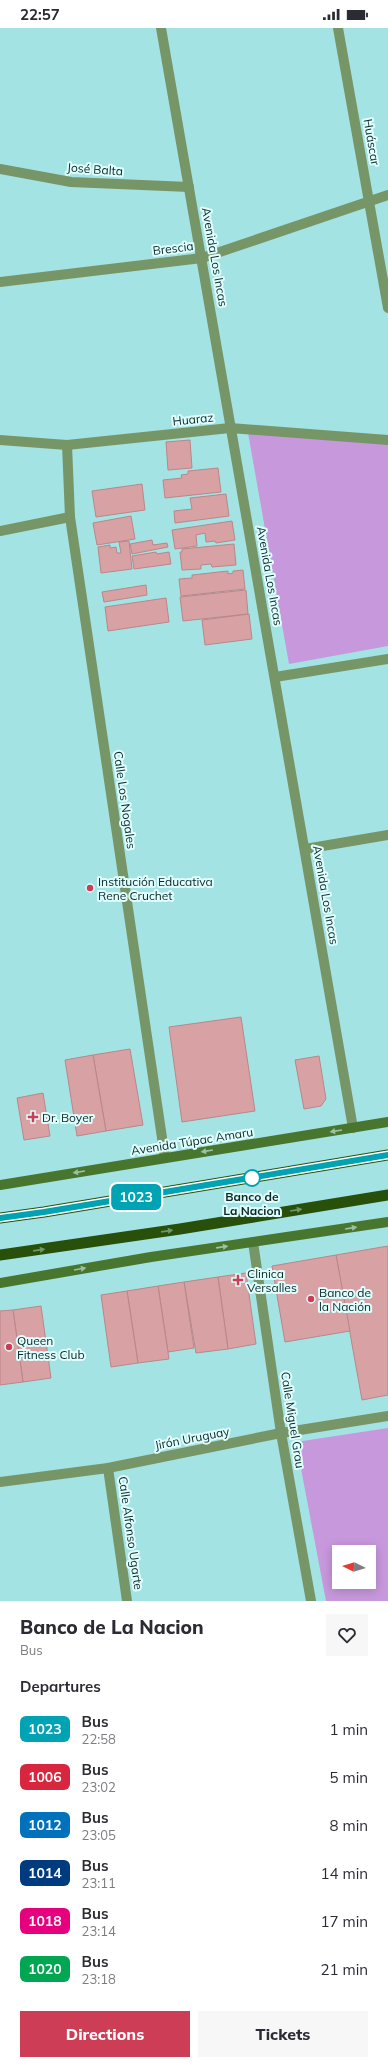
<!DOCTYPE html>
<meta charset="utf-8">
<style>
body{margin:0;font-family:Mulish,sans-serif;background:#f7f7f7;color:#2b2b33;height:100vh;display:flex;flex-direction:column;font-size:15px;white-space:nowrap}
*{box-sizing:border-box;margin:0}
p{font-size:13px;color:#7c7c81}
.icon{flex:none;width:22px;height:22px;fill:none;stroke:currentColor;stroke-width:2;stroke-linecap:round;stroke-linejoin:round}
.map{position:relative;height:1573px;overflow:hidden}
.details{display:flex;flex-direction:column;background:#fff;flex:1}
.details>*{flex:none}
.badge{padding:0 8px;border-radius:6px;font-size:14px;line-height:26px}
.needle{width:26px;rotate:275deg}
.tools{position:absolute;left:332px;top:1517px;display:grid;gap:8px}
.tools a{display:grid;place-items:center;width:44px;height:44px;border-radius:0px;background:#fff;box-shadow:0 2px 10px #0003;font-size:20px}
.map>.badge{position:absolute;translate:-50% -50%;box-shadow:0 0 0 2px #fff}
h2{padding:0 20px;font-size:15px;line-height:36px}
.round{display:grid;place-items:center;flex:none;width:42px;height:42px;border-radius:0px;background:#f7f7f7}
.headline{display:flex;align-items:center;justify-content:space-between;height:68px;padding:0 20px}
h1{font-size:19px;font-weight:800;line-height:30px}
.button{display:flex;gap:8px;margin-top:auto;padding:8px 20px}
.button a{flex:1;height:46px;border-radius:0px;background:#cd3d55;color:#fff;font-size:16px;font-weight:800;line-height:46px;text-align:center}
.button a+a{background:#f7f7f7;color:#2b2b33}
ul{padding:0;list-style:none}
li{display:flex;align-items:center;gap:12px;height:48px;padding:0 20px}
li div{flex:1}
li b{display:block;font-size:15px}
li em{font-style:normal}
li .badge{min-width:44px;font-weight:700;text-align:center}
.status{display:flex;justify-content:space-between;align-items:center;height:28px;padding:0 20px;background:#fff;direction:ltr}
.status svg{height:11px;fill:currentColor}
.map>svg:first-child{display:block}
.green{fill:#c898dd;fill-rule:evenodd}
.building{fill:#d8a2a5;stroke:#ba8689}
.lines{fill:none;stroke-linecap:round;stroke-linejoin:round}
.minor{stroke:#779668;stroke-width:10}
.secondary{stroke:#49762f;stroke-width:10}
.trunk{stroke:#28500a;stroke-width:11}
.oneway{fill:#9cc1a0}
.oneway2{fill:#71966b}
.line-casing{stroke:#fff;stroke-width:9}
.line{stroke:#00a3b4;stroke-width:6}
.poi-dot{fill:#cd3d55;stroke:#dffefd;stroke-width:1.5}
.stop-dot{fill:#fff;stroke:#00a3b4;stroke-width:2}
.labels{text-anchor:middle;dominant-baseline:central;stroke-width:4;stroke-linejoin:round;paint-order:stroke}
.street-label{font-size:12px;fill:#0d2727;stroke:#dffefd}
.poi-label{font-size:12px;fill:#0d2727;stroke:#dffefd;text-anchor:start}
.stop-label{font-size:12px;font-weight:bold;fill:#0d2727;stroke:#dffefd}
</style>
<div class="status"><b>22:57</b><svg viewBox="0 0 49 12"><path d="M0 12V9h3v3zM5 12V6h3v6zM10 12V3h3v9zM15 12V0h3v12zM26 1h20v11H26zM47 4h2v5h-2z"/></svg></div>
<div class="map">
<svg width="388" height="1573" viewBox="0 0 388 1573">
<rect width="100%" height="100%" fill="#a4e3e3"/>
<g class="green">
<path d="M248 405 388 414V618L289 636Z"/>
<path d="M388 1400V1573H326L296 1414ZM339 1524H369V1554H339Z"/>
</g>
<g class="building">
<path d="M190 412 192 440 168 442 166 414Z"/>
<path d="M218 440 221 464 165 470 163 452 182 450 181 447 188 446V443Z"/>
<path d="M142 456 145 482 96 489 92 463Z"/>
<path d="M226 466 229 488 175 495 174 483 192 481 190 470Z"/>
<path d="M131 488 135 511 97 517 93 495Z"/>
<path d="M232 493 235 512 216 515 215 513 206 514 205 505 196 507 197 518 175 521 172 502Z"/>
<path d="M152 512 153 517 167 515 168 519 132 526 130 516Z"/>
<path d="M129 513 132 541 101 545 98 519 110 517V520L116 519 117 525H121L119 514Z"/>
<path d="M234 516 236 537 212 539 211 536 201 537V541L182 542 180 524H182V521Z"/>
<path d="M156 524 157 526 169 524 171 536 134 541 132 528Z"/>
<path d="M243 542 245 561 181 568 179 551 192 550V547L228 543V546L233 545V543Z"/>
<path d="M146 557 147 567 104 574 102 564Z"/>
<path d="M246 562 248 586 183 593 180 569Z"/>
<path d="M166 570 169 594 108 603 105 579Z"/>
<path d="M249 586 252 611 205 617 202 592Z"/>
<path d="M241 989 255 1083 182 1094 169 999Z"/>
<path d="M130 1021 143 1097 106 1103 93 1027Z"/>
<path d="M93 1027 106 1103 77 1108 65 1032Z"/>
<path d="M319 1028 326 1071 321 1078 304 1081 295 1032Z"/>
<path d="M43 1065 50 1108 24 1112 17 1070Z"/>
<path d="M388 1218V1367L362 1372 336 1227Z"/>
<path d="M336 1227 350 1303 285 1314 272 1238Z"/>
<path d="M246 1245 256 1316 228 1321 218 1249Z"/>
<path d="M218 1249 228 1321 196 1325 184 1254Z"/>
<path d="M184 1254 194 1320 168 1324 158 1258Z"/>
<path d="M158 1258 169 1331 138 1335 127 1263Z"/>
<path d="M127 1263 138 1335 111 1339 101 1267Z"/>
<path d="M41 1278 51 1350 23 1354 13 1282Z"/>
<path d="M13 1282 23 1354 0 1357V1283Z"/>
</g>
<g class="lines">
<g class="minor">
<path d="M161 0 353 1100"/>
<path d="M338 0 388 280"/>
<path d="M0 141 71 154 189 159"/>
<path d="M0 254 202 230 388 167"/>
<path d="M0 412 67 417 230 400 388 412"/>
<path d="M67 417 70 489 165 1130"/>
<path d="M0 503 70 489"/>
<path d="M275 649 388 631"/>
<path d="M305 821 388 807"/>
<path d="M253 1214 281 1405 311 1573"/>
<path d="M108 1440 127 1573"/>
<path d="M0 1454 108 1440 281 1405 388 1388"/>
</g>
<g class="secondary">
<path d="M0 1157 388 1094"/>
<path d="M0 1255 151 1229 388 1194"/>
</g>
<g class="trunk">
<path d="M0 1190 44 1184 388 1127"/>
<path d="M0 1227 180 1201 388 1167"/>
</g>
</g>
<defs><path id="oneway-solid" d="M-6-.8H1V-3.2L6.5 0L1 3.2V.8H-6Z"/></defs>
<g class="oneway">
<use href="#oneway-solid" transform="translate(336 1103) rotate(171)"/>
<use href="#oneway-solid" transform="translate(207 1123) rotate(171)"/>
<use href="#oneway-solid" transform="translate(79 1144) rotate(171)"/>
<use href="#oneway-solid" transform="translate(351 1200) rotate(-9)"/>
<use href="#oneway-solid" transform="translate(222 1219) rotate(-8)"/>
<use href="#oneway-solid" transform="translate(80 1241) rotate(-10)"/>
</g>
<g class="oneway2">
<use href="#oneway-solid" transform="translate(296 1182) rotate(-9)"/>
<use href="#oneway-solid" transform="translate(167 1203) rotate(-8)"/>
<use href="#oneway-solid" transform="translate(39 1222) rotate(-8)"/>
</g>
<g class="lines">
<g class="line-casing">
<path id="line" d="M0 1190 44 1184 388 1127"/>
</g>
<use href="#line" class="line"/>
</g>
<g class="poi-dot">
<circle cx="90" cy="860" r="4"/>
<path d="M31 1083h4v4h4v4h-4v4h-4v-4h-4v-4h4z"/>
<path d="M236 1246h4v4h4v4h-4v4h-4v-4h-4v-4h4z"/>
<circle cx="311" cy="1271" r="4"/>
<circle cx="9" cy="1319" r="4"/>
</g>
<circle class="stop-dot" cx="252" cy="1150" r="8"/>
<g class="labels">
<g class="street-label">
<text transform="translate(372 114) rotate(80)">Huáscar</text>
<text transform="translate(95 141) rotate(4)">José Balta</text>
<text transform="translate(173 220) rotate(-7)">Brescia</text>
<text transform="translate(215 229) rotate(80)">Avenida Los Incas</text>
<text transform="translate(193 391) rotate(-6)">Huaraz</text>
<text transform="translate(270 548) rotate(80)">Avenida Los Incas</text>
<text transform="translate(125 772) rotate(82)">Calle Los Nogales</text>
<text transform="translate(326 867) rotate(80)">Avenida Los Incas</text>
<text transform="translate(192 1113) rotate(-9)">Avenida Túpac Amaru</text>
<text transform="translate(293 1392) rotate(81)">Calle Miguel Grau</text>
<text transform="translate(192 1410) rotate(-11)">Jirón Uruguay</text>
<text transform="translate(131 1505) rotate(82)">Calle Alfonso Ugarte</text>
</g>
<g class="poi-label">
<text x="98" y="853">Institución Educativa<tspan x="98" dy="14">Rene Cruchet</tspan></text>
<text x="42" y="1089">Dr. Boyer</text>
<text x="247" y="1245">Clinica<tspan x="247" dy="14">Versalles</tspan></text>
<text x="319" y="1264">Banco de<tspan x="319" dy="14">la Nación</tspan></text>
<text x="17" y="1312">Queen<tspan x="17" dy="14">Fitness Club</tspan></text>
</g>
<g class="stop-label">
<text x="252" y="1168">Banco de<tspan x="252" dy="14">La Nacion</tspan></text>
</g>
</g>
</svg>
<div class="tools">
<a><svg class="needle" viewBox="-14 -14 28 28"><path d="M0-13l5 13h-10z" fill="#e53935"/><path d="M0 13l5-13h-10z" fill="#7c7c81"/></svg></a>
</div>
<b class="badge" style="left:136px;top:1169px;background:#00a3b4;color:#fff">1023</b>
</div>
<section class="details">
<div class="headline"><div><h1>Banco de La Nacion</h1><p>Bus</p></div><a class="round"><svg class="icon" aria-label="heart" viewBox="0 0 24 24"><path d="M12 20l-8-8c-3-5 5-10 8-4 3-6 11-1 8 4z"/></svg></a></div>
<h2>Departures</h2>
<ul>
<li><span class="badge" style="background:#00a3b4;color:#fff">1023</span><div><b>Bus</b><p>22:58</p></div><em>1 min</em></li>
<li><span class="badge" style="background:#d7263d;color:#fff">1006</span><div><b>Bus</b><p>23:02</p></div><em>5 min</em></li>
<li><span class="badge" style="background:#0072bc;color:#fff">1012</span><div><b>Bus</b><p>23:05</p></div><em>8 min</em></li>
<li><span class="badge" style="background:#003b80;color:#fff">1014</span><div><b>Bus</b><p>23:11</p></div><em>14 min</em></li>
<li><span class="badge" style="background:#e6007e;color:#fff">1018</span><div><b>Bus</b><p>23:14</p></div><em>17 min</em></li>
<li><span class="badge" style="background:#00a651;color:#fff">1020</span><div><b>Bus</b><p>23:18</p></div><em>21 min</em></li>
</ul>
<div class="button"><a>Directions</a><a>Tickets</a></div>
</section>
